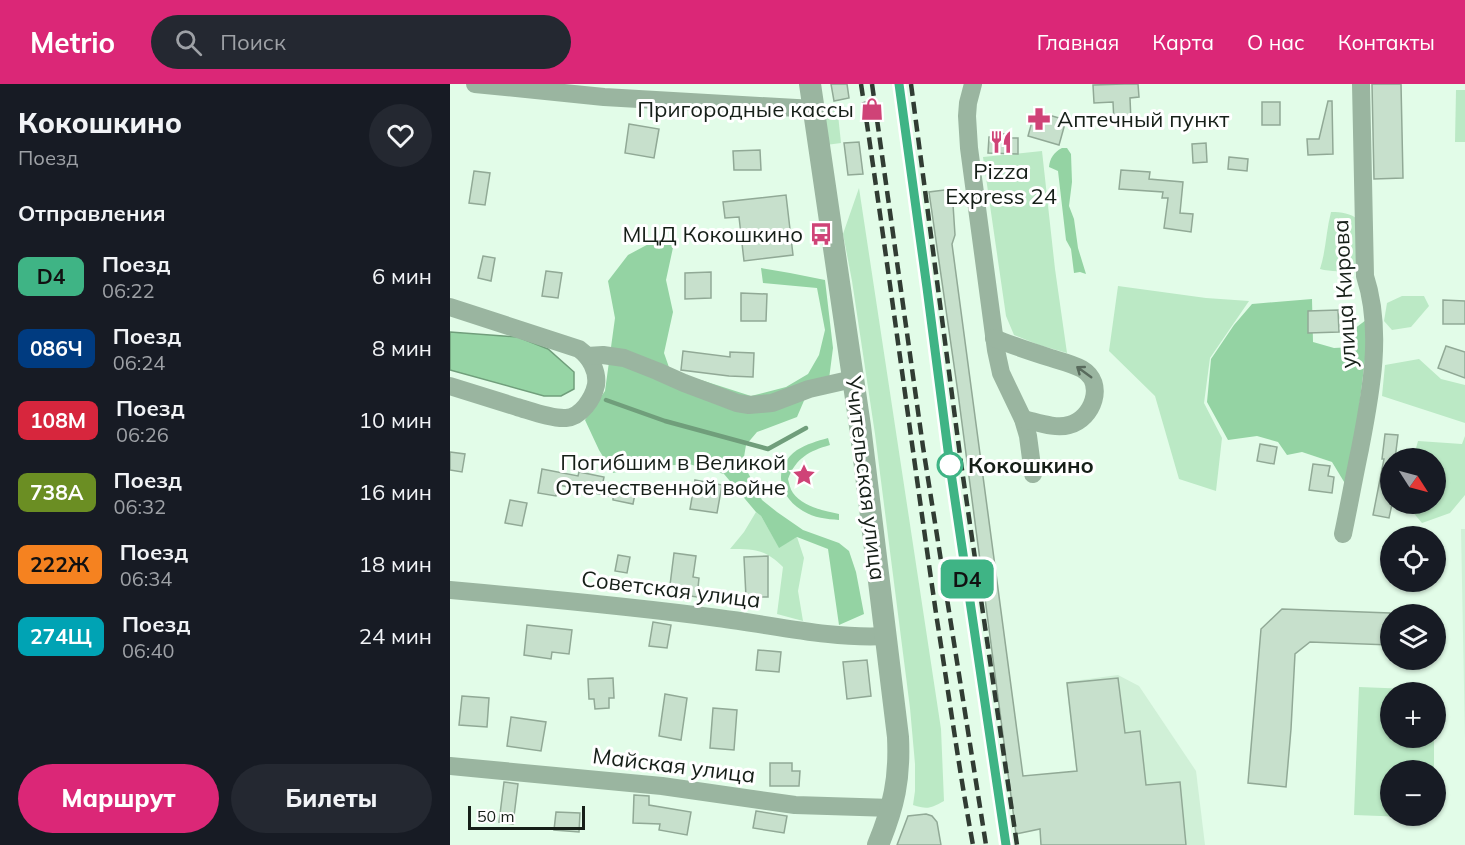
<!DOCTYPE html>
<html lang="ru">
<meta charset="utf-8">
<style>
body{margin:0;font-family:Mulish,sans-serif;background:#242831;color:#f1f3f6;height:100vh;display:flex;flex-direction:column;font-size:22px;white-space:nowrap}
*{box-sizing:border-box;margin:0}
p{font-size:20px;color:#9ea1a6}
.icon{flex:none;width:33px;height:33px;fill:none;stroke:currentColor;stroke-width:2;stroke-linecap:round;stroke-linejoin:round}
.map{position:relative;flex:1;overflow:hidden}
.sheet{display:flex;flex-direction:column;background:#171b24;width:450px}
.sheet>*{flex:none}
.badge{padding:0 12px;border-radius:9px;font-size:21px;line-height:39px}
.needle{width:39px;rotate:126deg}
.controls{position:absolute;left:930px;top:364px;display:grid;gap:12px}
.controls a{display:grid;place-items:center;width:66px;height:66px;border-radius:50%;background:#171b24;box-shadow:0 2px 4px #0004;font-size:30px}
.scale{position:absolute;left:18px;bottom:15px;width:117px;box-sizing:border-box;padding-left:6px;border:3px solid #161f18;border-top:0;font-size:16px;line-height:21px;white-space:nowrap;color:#161f18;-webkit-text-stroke:4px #fff;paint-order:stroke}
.map>.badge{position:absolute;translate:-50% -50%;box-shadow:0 0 0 3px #fff}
h2{padding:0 18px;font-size:22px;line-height:54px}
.round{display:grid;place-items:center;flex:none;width:63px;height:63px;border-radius:32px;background:#242831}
.overview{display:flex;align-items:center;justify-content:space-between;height:102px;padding:0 18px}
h1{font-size:28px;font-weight:800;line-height:45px}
.primary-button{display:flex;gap:12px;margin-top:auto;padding:12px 18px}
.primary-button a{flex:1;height:69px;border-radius:36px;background:#db2777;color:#fff;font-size:24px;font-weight:800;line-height:69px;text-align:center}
.primary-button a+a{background:#242831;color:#f1f3f6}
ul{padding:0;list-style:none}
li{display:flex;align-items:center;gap:18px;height:72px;padding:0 18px}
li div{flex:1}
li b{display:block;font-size:22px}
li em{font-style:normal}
li .badge{min-width:66px;font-weight:700;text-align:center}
header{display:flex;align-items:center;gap:36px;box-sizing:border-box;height:84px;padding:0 30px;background:#db2777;color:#fff}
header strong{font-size:28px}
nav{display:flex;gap:33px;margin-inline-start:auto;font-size:21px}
.search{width:420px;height:54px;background:#242831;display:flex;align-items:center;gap:15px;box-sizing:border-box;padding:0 21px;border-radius:33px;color:#9ea1a6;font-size:22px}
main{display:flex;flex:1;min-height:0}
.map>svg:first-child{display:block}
.built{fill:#d0f0d7}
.green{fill:#bbe9c5}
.forest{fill:#94d3a3}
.water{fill:#96d5a5;stroke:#709e7b;stroke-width:1.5}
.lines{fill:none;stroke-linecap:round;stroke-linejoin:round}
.stream{stroke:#709e7b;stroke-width:4.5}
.building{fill:#c7e0cc;stroke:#91a996;stroke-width:1.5}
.minor{stroke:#9ab5a0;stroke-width:18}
.tertiary{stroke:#9ab5a0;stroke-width:22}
.rail{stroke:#313c33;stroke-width:4.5;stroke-dasharray:12 6;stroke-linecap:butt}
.oneway{stroke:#586a5c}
.line-casing{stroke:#fff;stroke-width:14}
.line{stroke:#3fb485;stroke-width:9}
.stop-dot{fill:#fff;stroke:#3fb485;stroke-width:3}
.labels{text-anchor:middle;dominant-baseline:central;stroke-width:6;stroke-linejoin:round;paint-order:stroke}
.poi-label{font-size:22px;fill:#161f18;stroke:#fff;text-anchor:end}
.street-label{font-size:22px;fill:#161f18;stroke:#fff}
.stop-label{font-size:22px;font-weight:bold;fill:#161f18;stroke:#fff;text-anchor:start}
</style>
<header>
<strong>Metrio</strong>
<div class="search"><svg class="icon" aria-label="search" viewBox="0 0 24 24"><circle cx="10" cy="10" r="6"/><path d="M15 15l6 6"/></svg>Поиск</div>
<nav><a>Главная</a><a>Карта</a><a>О нас</a><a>Контакты</a></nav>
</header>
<main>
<section class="sheet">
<div class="overview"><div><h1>Кокошкино</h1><p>Поезд</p></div><a class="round"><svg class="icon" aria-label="heart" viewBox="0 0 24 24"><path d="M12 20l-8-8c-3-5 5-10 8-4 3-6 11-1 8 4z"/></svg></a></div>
<h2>Отправления</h2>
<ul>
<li><span class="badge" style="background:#3fb485;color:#111">D4</span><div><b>Поезд</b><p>06:22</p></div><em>6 мин</em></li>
<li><span class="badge" style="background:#003b80;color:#fff">086Ч</span><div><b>Поезд</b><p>06:24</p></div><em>8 мин</em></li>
<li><span class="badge" style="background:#d7263d;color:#fff">108М</span><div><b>Поезд</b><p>06:26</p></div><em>10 мин</em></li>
<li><span class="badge" style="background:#6b8e23;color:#fff">738А</span><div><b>Поезд</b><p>06:32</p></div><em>16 мин</em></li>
<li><span class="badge" style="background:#f58220;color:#111">222Ж</span><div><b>Поезд</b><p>06:34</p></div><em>18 мин</em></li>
<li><span class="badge" style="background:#00a3b4;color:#fff">274Щ</span><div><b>Поезд</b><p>06:40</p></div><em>24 мин</em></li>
</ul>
<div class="primary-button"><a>Маршрут</a><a>Билеты</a></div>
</section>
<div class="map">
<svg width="1015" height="761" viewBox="0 0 1015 761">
<rect width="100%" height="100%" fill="#e2fce8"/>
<g class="built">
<path d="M1011 445H1015V655Z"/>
<path d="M668 591 689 602 746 687 755 761H635L616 598Z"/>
</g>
<g class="green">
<path d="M1006 6H1015V58H1005Z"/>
<path d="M387 21 391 59 376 61 374 26 380 22Z"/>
<path d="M592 67 605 185 617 269 589 261 564 251 556 232 533 73Z"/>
<path d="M409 104 491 645 494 717C481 724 478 726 463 721L465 707V680L460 624 425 350 402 197 393 150Z"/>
<path d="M881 128C892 128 900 129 909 136L910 181C900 189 882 188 870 185 876 167 876 147 881 128Z"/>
<path d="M668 202 756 214 799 217 760 274 754 319 772 354 766 407 729 395 705 312 659 267Z"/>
<path d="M952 212H974L979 222 961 243 942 246 934 237 937 219Z"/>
<path d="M969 275 991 295 1015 301V339L932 312 935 281Z"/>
<path d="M1015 352V411L1000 429 972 439 956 420H986V375H963L968 357 1012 360Z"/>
<path d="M306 428 311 432 329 463 347 453 354 474 348 507 353 537 327 530 333 483C315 465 304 465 280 465L294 448Z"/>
<path d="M909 603 985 606V609H940V654H984V687H940V732H983V734L904 731Z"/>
</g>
<g class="forest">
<path d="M612 64H617L621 70 622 98 619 122 624 135 628 164 636 190 630 188 624 189 621 165 616 156 608 87 599 83C600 74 604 68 612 64Z"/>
<path d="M206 156 224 159 216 196 223 228 214 269 222 292 251 296 301 312 336 303 358 290 369 271 375 246 367 204 313 199 311 184 340 189 375 196 383 264 379 295 362 298 347 333 307 348 296 361 293 379 312 416 327 428 353 446 389 459 399 467 406 488 414 530 389 541 378 465 347 453 329 464 311 432 306 428 274 390 239 380 183 384 163 389 149 366 135 336 155 307 165 234 158 197 178 171Z"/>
<path d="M862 215 863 258 884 264 902 263 904 245 916 236 918 251 899 406 882 378 852 368 837 371 828 358 807 352 778 356 757 318 761 275 784 241 802 220Z"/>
<path d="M378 354 380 361C359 367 346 374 338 395 339 399 340 405 343 409 352 422 374 427 389 430V436C377 435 364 434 353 427 328 412 322 384 347 366 357 360 367 357 378 354Z"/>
</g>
<path class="water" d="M0 248 68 253 98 265 124 288V305L111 312H94L0 286Z"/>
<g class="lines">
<path class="stream" d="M156 316 215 337 318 365 356 344"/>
</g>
<g class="building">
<path d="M381 0H397L399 14 384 17Z"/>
<path d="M674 0H688L689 13 680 14 681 38H664L663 18 644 19 643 1Z"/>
<path d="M922 0H951L953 94 924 95Z"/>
<path d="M878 17H882L883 70 858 71 857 55H869Z"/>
<rect x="812" y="18" width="18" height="23"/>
<path d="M585 27 616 36 609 61 578 52Z"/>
<path d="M179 40 209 45 204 74 175 69Z"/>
<path d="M548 49 555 50 558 54H568V70L538 69 539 53H546Z"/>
<path d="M409 58 413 90 398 91 394 59Z"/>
<path d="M756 59 757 78 743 79 742 60Z"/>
<path d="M310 66 311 86H284L283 67Z"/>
<path d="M779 73 798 75 797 87 778 85Z"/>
<path d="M671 86 700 88 699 95 733 98 730 129 743 130 741 148 714 144 718 114H712L713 108 669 105Z"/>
<path d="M24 87 40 89 35 121 19 119Z"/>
<path d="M502 105 505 151 502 160 573 692 627 687 617 599 668 594 675 649 690 647 696 701 730 698 736 761H591L590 745 566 750 508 309 479 108Z"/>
<path d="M336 111 343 171 294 177 289 133 275 134 273 118Z"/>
<path d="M33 172 45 174 41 197 28 194Z"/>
<path d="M96 187 112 189 108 214 92 212Z"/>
<path d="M261 188V214L235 215V189Z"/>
<path d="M291 209 317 210 316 237H291Z"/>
<path d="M993 216 1015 217V240H993Z"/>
<path d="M888 226 889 248 858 249V227Z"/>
<path d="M996 262 1015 268V294L988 284Z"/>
<path d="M233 267 280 273V268L304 269 303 293 279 292 231 286Z"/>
<path d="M935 350 948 351 945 375H940V420H942L939 434 923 431 934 375H932Z"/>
<path d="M810 360 827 363 824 380 807 377Z"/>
<path d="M0 368 15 370 12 388 0 386Z"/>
<path d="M863 380 880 382 878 392 884 393 882 409 859 406Z"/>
<path d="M92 385 128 392 129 388 154 393 153 398 186 405 183 420 163 416V413L109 401 106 412 88 409Z"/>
<path d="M245 396 272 401 267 429 240 425Z"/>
<path d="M60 416 77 419 72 442 55 439Z"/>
<path d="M224 469 246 472 243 493 249 494 247 513 219 509Z"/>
<path d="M168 471 180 473 177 489 165 487Z"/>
<path d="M318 472V513H296L294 473Z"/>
<path d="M832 525 940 529V561L860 558 845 570 841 645 836 703 798 699 811 545Z"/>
<path d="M203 538 221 541 217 564 199 562Z"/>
<path d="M77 541 122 546 119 570 102 568 101 575 74 571Z"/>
<path d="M308 566 331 568 329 588 306 586Z"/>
<path d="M417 576 421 612 397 615 393 578Z"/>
<path d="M163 594 164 614H159V624L145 625 144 615H139L138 595Z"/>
<path d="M215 610 237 614 231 656 209 652Z"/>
<path d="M12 612 39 614 37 643 9 641Z"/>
<path d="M263 624 287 626 284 666 260 664Z"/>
<path d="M61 633 96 638 91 667 57 662Z"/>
<path d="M320 679H342V687H350L349 702H320Z"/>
<path d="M54 698 68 700 63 740 49 738Z"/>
<path d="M184 711 199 712V721L241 728 237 751 209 746 210 740 183 739Z"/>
<path d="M306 727 337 732 334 749 303 744Z"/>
<path d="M106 728 130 729 129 748 104 746Z"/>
<path d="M476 730 482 732 487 738 491 761H447L458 732Z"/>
</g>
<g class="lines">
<g class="minor">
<path d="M25 0 154 13 364 25"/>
<path d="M523 0 518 19 517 32 519 64 546 266 551 289 573 335 578 352 583 390"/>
<path d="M0 223 129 265C140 273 148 287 146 301 143 315 131 333 116 334 102 335 81 327 67 323 44 316 22 309 0 302"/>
<path d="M544 254C563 262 582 268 601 274 611 277 623 280 632 285 656 299 643 335 619 341 605 345 587 338 573 335"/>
<path d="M137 272 153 271 174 274 207 287 234 299 266 311 287 319 299 321 322 319 359 305 403 295"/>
<path d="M893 450C899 422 904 393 910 365 921 308 933 247 915 192L911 0"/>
<path d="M0 506C90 514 179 522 268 534 324 541 380 555 436 552"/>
<path d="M0 682 212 702 345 721 442 724"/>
</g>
<path class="tertiary" d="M360 0 410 342 448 653C450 695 444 722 428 761"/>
<g class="rail">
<path d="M411 0C438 179 461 358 487 536 499 611 509 686 523 761"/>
<path d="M422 0 473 363 536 761"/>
<path d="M449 0 477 204 500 382 556 761"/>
<path d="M461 0 511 379 567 761"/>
</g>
</g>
<defs><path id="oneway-shaft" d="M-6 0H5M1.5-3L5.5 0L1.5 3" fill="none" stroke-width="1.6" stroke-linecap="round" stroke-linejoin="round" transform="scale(1.5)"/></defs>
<use class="oneway" href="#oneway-shaft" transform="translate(634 288) rotate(-144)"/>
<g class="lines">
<g class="line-casing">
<path id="line" d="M449 0 477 204 500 382 556 761"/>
</g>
<use href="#line" class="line"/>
</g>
<defs>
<g id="shop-bare" transform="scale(1.8)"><path d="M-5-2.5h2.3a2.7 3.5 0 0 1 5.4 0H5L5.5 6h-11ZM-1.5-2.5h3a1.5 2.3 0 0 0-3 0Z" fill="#cf4377" stroke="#fff" stroke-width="2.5" paint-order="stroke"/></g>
<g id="pharmacy-bare" transform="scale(1.8)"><path d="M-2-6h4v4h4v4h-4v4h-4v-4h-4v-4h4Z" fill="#cf4377" stroke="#fff" stroke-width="2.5" paint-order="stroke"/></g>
<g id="restaurant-bare" transform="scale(1.8)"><path d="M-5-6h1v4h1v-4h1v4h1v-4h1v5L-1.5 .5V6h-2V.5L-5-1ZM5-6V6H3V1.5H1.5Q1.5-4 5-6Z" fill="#cf4377" stroke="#fff" stroke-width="2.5" paint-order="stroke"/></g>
<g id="bus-bare" transform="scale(1.8)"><path d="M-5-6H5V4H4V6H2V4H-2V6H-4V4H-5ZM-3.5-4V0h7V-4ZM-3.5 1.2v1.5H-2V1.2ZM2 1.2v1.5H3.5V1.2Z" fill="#cf4377" stroke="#fff" stroke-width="2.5" paint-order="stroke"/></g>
<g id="sight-bare" transform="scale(1.8)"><path d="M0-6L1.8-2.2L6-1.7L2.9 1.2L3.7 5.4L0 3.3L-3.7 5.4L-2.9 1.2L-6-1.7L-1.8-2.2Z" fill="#cf4377" stroke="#fff" stroke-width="2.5" paint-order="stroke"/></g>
</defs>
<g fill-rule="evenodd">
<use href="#shop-bare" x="422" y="25"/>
<use href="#pharmacy-bare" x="589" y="35"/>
<use href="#restaurant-bare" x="551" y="58"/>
<use href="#bus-bare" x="371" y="150"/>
<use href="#sight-bare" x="354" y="391"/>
</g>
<circle class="stop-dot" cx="500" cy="381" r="12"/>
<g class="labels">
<g class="poi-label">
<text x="404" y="25">Пригородные кассы</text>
<text x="607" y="35" text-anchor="start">Аптечный пункт</text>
<text x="551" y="87" text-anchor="middle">Pizza<tspan x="551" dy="25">Express 24</tspan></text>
<text x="353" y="150">МЦД Кокошкино</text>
<text x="336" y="378">Погибшим в Великой<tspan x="336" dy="25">Отечественной войне</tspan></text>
</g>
<g class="street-label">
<text transform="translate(894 210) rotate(-93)">улица Кирова</text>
<text transform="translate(416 394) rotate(83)">Учительская улица</text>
<text transform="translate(221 505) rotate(7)">Советская улица</text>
<text transform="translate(224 681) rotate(7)">Майская улица</text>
</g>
<g class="stop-label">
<text x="518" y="381">Кокошкино</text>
</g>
</g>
</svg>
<div class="controls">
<a><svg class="needle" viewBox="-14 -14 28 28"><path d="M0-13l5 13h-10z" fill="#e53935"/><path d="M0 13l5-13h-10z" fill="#9ea1a6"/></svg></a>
<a><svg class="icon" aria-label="locate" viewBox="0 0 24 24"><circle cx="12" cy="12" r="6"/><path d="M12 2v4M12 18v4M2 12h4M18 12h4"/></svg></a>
<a><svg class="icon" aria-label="layers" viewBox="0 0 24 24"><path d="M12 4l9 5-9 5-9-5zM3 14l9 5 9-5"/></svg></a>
<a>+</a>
<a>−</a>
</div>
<div class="scale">50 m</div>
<b class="badge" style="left:517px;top:495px;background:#3fb485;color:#111">D4</b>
</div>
</main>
